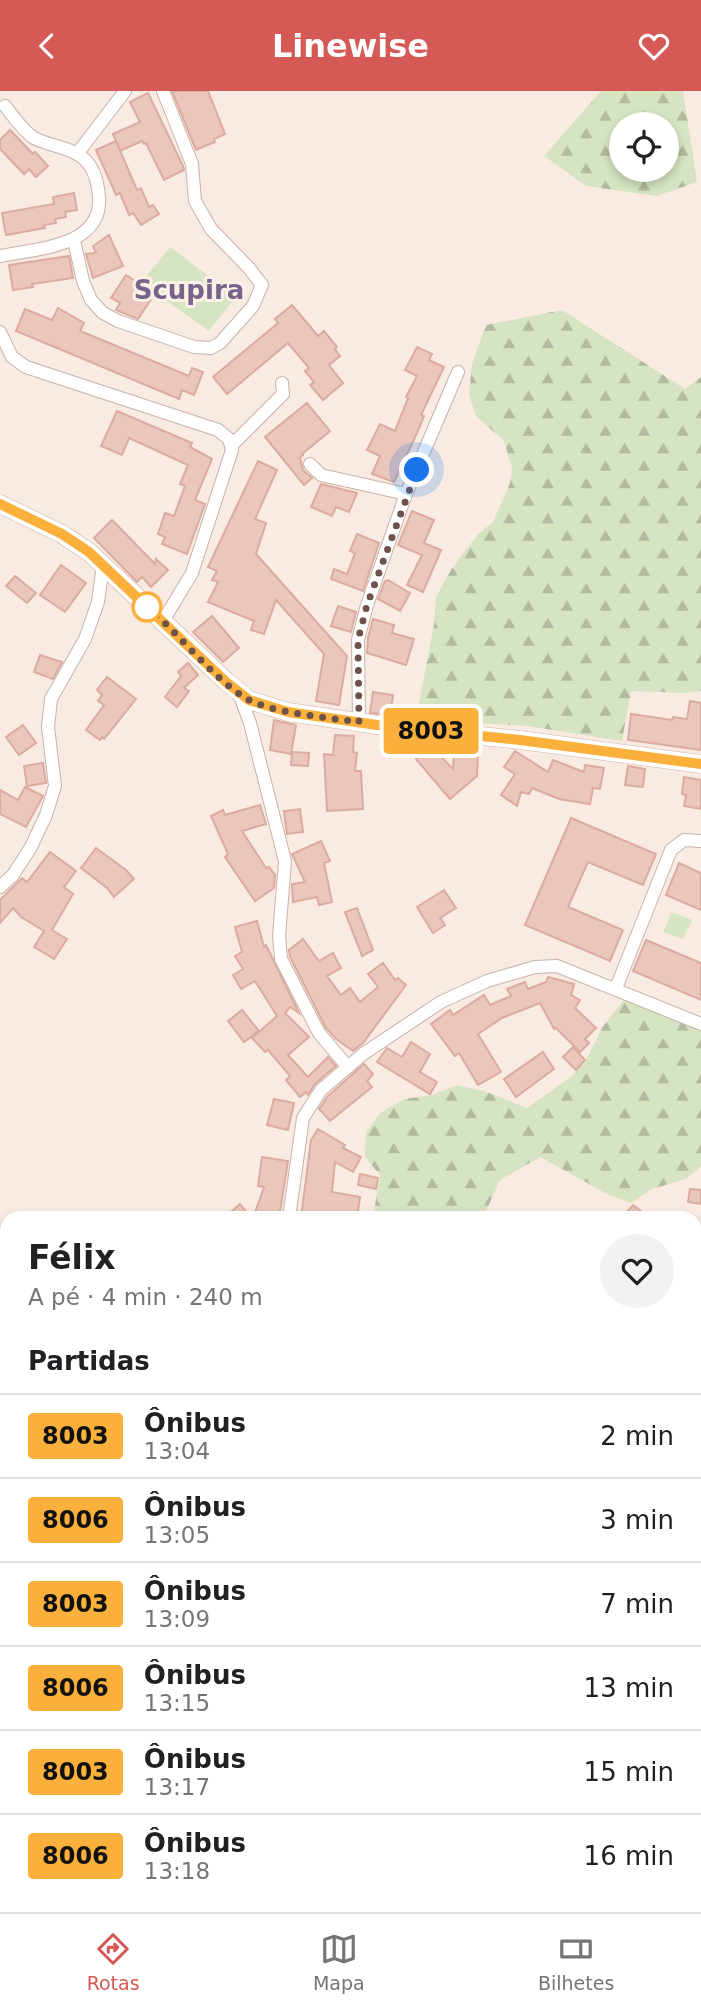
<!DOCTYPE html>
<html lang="pt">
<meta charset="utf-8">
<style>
body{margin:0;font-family:"DejaVu Sans",sans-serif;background:#f2f2f2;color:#202124;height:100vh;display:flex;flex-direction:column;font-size:26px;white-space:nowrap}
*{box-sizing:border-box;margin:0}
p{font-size:23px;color:#757577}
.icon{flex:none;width:38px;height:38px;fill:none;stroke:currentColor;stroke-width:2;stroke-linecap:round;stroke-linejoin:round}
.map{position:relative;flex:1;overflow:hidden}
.side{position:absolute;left:0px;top:1120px;width:702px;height:702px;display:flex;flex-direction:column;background:#fff;border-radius:21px 21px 0 0;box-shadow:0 4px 10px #0003}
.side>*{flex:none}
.badge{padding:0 14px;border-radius:5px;font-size:24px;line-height:46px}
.fabs{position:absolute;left:609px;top:21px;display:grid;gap:14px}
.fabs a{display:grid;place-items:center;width:70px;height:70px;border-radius:50%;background:#fff;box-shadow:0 4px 10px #0003;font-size:35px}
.you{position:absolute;width:35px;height:35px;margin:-18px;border:5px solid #fff;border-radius:50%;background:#1a73e8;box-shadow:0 0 0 10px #1a73e833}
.map>.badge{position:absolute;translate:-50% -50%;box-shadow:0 0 0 4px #fff}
h2{padding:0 28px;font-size:26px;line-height:63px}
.round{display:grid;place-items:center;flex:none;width:74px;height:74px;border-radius:37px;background:#f2f2f2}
.headline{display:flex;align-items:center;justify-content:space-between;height:119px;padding:0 28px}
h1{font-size:33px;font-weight:800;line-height:52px}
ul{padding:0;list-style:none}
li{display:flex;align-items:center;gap:21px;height:84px;padding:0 28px;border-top:2px solid #e0e0e0}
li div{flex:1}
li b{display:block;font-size:26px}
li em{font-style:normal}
li .badge{min-width:77px;font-weight:700;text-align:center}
header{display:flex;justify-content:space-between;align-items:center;height:91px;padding:0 28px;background:#d55954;color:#fff;font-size:32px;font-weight:800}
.menu{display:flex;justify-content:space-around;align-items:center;height:98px;border-top:2px solid #e0e0e0;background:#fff;font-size:19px;color:#757577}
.menu a{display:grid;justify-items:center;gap:4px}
.menu .on{color:#d55954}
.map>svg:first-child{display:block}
.green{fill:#d6e4c2}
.forest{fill:url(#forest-firs);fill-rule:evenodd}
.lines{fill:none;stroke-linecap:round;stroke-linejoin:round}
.stream{stroke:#a0d0ce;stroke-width:4.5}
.building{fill:#ebc6bc;stroke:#dbab9f;stroke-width:2}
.street-casing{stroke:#c8b2aa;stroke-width:14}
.secondary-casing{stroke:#cdb3aa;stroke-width:19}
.path{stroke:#cfaaa0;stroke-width:2.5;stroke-dasharray:2 5;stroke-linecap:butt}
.street{stroke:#fff;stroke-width:12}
.secondary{stroke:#fff;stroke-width:18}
.line-casing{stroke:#fff;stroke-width:16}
.line{stroke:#fbb03b;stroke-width:10}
.walk{stroke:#6d514b;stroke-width:7;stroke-dasharray:0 12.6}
.stop-dot{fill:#fff;stroke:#fbb03b;stroke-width:3.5}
.labels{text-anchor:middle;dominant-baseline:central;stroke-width:6;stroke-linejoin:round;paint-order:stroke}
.neighbourhood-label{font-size:26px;font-weight:bold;fill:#76648a;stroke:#fcf0e7}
</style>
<header><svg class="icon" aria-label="back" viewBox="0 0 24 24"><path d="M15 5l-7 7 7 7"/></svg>Linewise<svg class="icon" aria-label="heart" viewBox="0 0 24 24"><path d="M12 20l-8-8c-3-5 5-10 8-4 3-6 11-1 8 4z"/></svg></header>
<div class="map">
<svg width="701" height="1821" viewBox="0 0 701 1821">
<defs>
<pattern id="forest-firs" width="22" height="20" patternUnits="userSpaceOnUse" patternTransform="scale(1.75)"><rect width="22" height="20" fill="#d6e4c2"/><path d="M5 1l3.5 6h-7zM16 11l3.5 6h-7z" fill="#b2bba0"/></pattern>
</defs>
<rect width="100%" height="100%" fill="#f9ebe1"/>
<g class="green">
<path d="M170 156 236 206 209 240 141 192Z"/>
<path d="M672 821 692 829 683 848 663 841Z"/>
</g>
<g class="forest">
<path d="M601 0H683L697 91 657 105 586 95 544 65ZM667 33V79H621V33Z"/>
<path d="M562 219 685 298 701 286V600L685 602 631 600 622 650 528 635 416 628 434 533 436 506 451 479 477 444 493 431 510 392 512 377 504 350 476 325 469 304 472 273 486 234Z"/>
<path d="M625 907 701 939V1075L686 1088 652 1098 631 1112 607 1103 540 1066 500 1089 483 1127H373L380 1084 365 1066 366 1041 380 1022 404 1008 433 1004 456 994 484 1000 527 1017 572 985 585 971 602 937Z"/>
<path d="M0 1173 7 1178V1815H695V1366L701 1372V1821H0Z"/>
</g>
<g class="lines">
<g class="stream">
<path d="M0 1748 7 1754"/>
<path d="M71 1815 76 1821"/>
</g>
</g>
<g class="building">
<path d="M172 0H208L225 43 214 48 215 51 196 59Z"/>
<path d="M148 2 183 75 184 79 164 89 146 52 144 53 142 50 120 60 113 43 140 31 130 11Z"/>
<path d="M10 39 33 63 35 61 48 75 36 86 29 78 24 83 0 58V49Z"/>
<path d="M116 50 137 99 141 97 149 116 153 114 159 123 141 134 133 122 129 124 120 102 116 104 96 59Z"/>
<path d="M74 102 77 119 65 121 66 126 55 128 56 132 44 134 45 137 6 144 2 122 54 113 53 106Z"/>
<path d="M109 144 123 175 93 187 86 163 96 162 93 155Z"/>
<path d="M69 165 73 187 32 193 33 196 13 199 9 174Z"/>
<path d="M126 184 155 202 138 228 116 219 120 212 111 207Z"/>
<path d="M292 214 318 245 324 240 337 256 335 258 340 265 329 274 343 292 323 309 310 294 314 291 305 280 309 277 288 252 227 303 213 286 278 232 275 228Z"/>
<path d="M58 217 84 232 80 240 189 285 192 277 203 281 194 304 182 299 179 308 16 240 25 218 52 229Z"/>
<path d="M417 256 432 263 429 269 444 276 421 324 424 325 417 342 394 391 372 383 380 365 367 359 380 333 395 340 408 307 406 306 417 285 405 279Z"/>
<path d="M307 312 330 340 302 363 303 364 300 367 303 379 312 387 304 394 265 346Z"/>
<path d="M117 320 192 352 190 356 212 368 195 409 205 413 187 463 162 453 165 446 158 443 165 422 174 425 185 395 180 393 188 374 129 347 122 364 101 355Z"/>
<path d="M258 370 277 379 255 428 266 432 256 463 347 565 339 614 316 610 324 563 276 509 264 543 251 539 254 530 208 511 218 491 212 489 217 480 208 476Z"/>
<path d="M321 393 357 402 349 421 336 416 332 425 311 416Z"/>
<path d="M412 420 434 429 424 452 441 459 423 501 407 494 422 464 398 454Z"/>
<path d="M112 429 155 473 156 468 168 479 151 496 142 486 137 491 94 447Z"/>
<path d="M357 443 379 452 363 500 331 488 334 478 347 483 355 462 350 460Z"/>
<path d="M61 474 86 492 65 521 40 504Z"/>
<path d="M15 485 36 502 27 512 6 495Z"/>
<path d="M388 489 410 502 400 520 378 508 385 490Z"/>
<path d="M338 515 356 521 351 541 331 535Z"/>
<path d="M212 525 239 557 223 571 193 541Z"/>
<path d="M373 528 394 534 392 542 414 548 406 574 367 562 368 547Z"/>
<path d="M40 564 62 571 53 588 34 581Z"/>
<path d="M188 572 198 584 184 597 189 600 177 616 165 606 181 585 178 581Z"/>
<path d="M107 586 136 608 104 648 102 646 100 649 86 639 104 614 98 610 102 604 97 599Z"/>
<path d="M373 601 393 604 390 624 370 622Z"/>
<path d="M690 610 701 612V659L628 649 631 623 672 629 673 626 687 628Z"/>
<path d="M274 629 296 634 291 663 270 659Z"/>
<path d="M23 634 36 652 19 664 6 646Z"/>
<path d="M335 644 354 645 353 661 357 662 355 680H361L363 718 327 720 324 663 333 664Z"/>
<path d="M431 655 453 678 454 662 478 663 477 685 450 708 416 668Z"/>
<path d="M515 660 548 681 553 669 584 681 585 674 604 677 600 698 593 697 590 713 559 708 532 697 529 703 521 701 517 715 501 704 515 683 504 676Z"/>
<path d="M292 661 309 662 308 675 291 674Z"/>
<path d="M43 672 46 692 27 695 24 675Z"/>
<path d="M628 675 645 678 643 696 625 694Z"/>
<path d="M684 686 701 689V718L684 715 686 704 682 703Z"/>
<path d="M25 696 43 705 26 736 0 723V699L18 709Z"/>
<path d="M260 714 266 733 242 740 266 777 269 776 275 784 274 797 255 810 225 766 228 763 211 725 223 719 225 724Z"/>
<path d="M300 718 303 741 287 743 284 720Z"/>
<path d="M571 727 656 763 643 794 588 771 568 816 623 839 610 870 525 834Z"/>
<path d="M321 750 330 770 324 772 332 811 319 814 317 806 293 811 292 793 305 791 292 763Z"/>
<path d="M96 757 126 779 134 788 114 806 107 797 81 777Z"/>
<path d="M50 761 76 780 64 796 73 803 52 839 67 848 54 868 34 856 44 840 21 826 13 817 0 832V809L22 787 27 791Z"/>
<path d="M679 772 701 782V819L666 804Z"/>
<path d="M444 799 456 817 440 827 445 834 433 842 417 816Z"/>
<path d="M357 817 373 859 362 865 345 821Z"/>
<path d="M257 830 264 856 266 854 299 922 290 916 285 922 309 946 288 964 308 986 328 966 336 975 315 993 308 1004 306 1001 300 1006 286 989 290 985 268 959 265 961 252 947 277 925 255 890 241 898 233 884 243 878 235 865 242 861 235 836Z"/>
<path d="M303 848 319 870 333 862 341 877 327 885 341 904 350 897 360 911 378 896 368 883 383 872 395 889 398 887 406 894 363 952 353 960 335 947 326 937 290 866 289 859Z"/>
<path d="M646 849 701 872V909L633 880Z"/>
<path d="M548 886 574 893 571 904 580 909 575 917 596 937 585 948 589 952 580 961 556 937 554 938 540 912 502 927 478 943 501 981 478 994 459 962 455 965 431 933 450 919 453 924 484 904 490 914 511 905 507 898 525 891 528 898 546 891Z"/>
<path d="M242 919 259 940 244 951 228 930Z"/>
<path d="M411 951 430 963 420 981 437 991 430 1003 377 971 387 957 402 966Z"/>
<path d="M573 956 585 969 576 979 563 966Z"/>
<path d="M543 961 554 978 516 1006 504 988Z"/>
<path d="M364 973 373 983 367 990 372 996 330 1030 319 1018 328 1005Z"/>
<path d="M274 1008 294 1012 288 1039 267 1034Z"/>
<path d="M318 1038 345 1054 343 1057 361 1066 353 1081 335 1071 332 1101 360 1106 357 1127 334 1125 333 1127H301L311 1049Z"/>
<path d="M262 1066 288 1070 279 1127H253L264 1096 258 1095Z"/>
<path d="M360 1083 378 1087 376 1098 358 1094Z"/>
<path d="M690 1098 701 1099V1113L688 1111Z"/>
<path d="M240 1113 251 1127H224Z"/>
<path d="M633 1114 650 1127H622Z"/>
</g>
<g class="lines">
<g class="street-casing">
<g id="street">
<path d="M77 63 125 0"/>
<path d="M74 149 83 190 91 209 103 222 118 230 194 256 211 257 220 252 253 215 262 194 249 177 211 138 195 110 192 73 163 0"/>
<path d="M0 165C35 158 103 156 99 106 98 93 94 76 83 67 70 56 49 55 34 47 23 40 13 25 5 15"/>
<path d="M0 241 12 266 26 276 218 339 229 348 231 355"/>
<path d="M310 373 321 384 406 403"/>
<path d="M163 530 192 482 232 359 231 355 283 303 282 292"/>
<path d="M239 602 250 632 285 770 279 845 281 868 319 942 347 975"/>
<path d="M359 631 358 549 367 514 406 403 458 281"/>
<path d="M0 796 13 784 31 756 46 724 55 695 48 636 51 608 85 548 98 511 103 474"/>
<path d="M616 897 671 759 684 749 701 750"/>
<path d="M289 1127 303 1027 321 999 363 963 441 911 487 890 535 876 557 875 701 933"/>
<path d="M695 1219H701"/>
<path d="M695 1339 701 1344"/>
</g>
</g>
<g class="secondary-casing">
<path id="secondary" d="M0 413 62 443 89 461 227 591 249 609 288 621 377 634 520 649 701 673"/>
</g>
<g class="path">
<path d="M0 1169 7 1170"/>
<path d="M695 1592 701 1609"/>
</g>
<use href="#street" class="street"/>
<use href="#secondary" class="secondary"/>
</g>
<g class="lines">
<g class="line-casing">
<path id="line" d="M0 413 62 443 89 461 226 591 249 609 288 621 377 634 520 649 701 673"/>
</g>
<use href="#line" class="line"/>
<path class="walk" d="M147 516C180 543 210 585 247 608 272 622 330 627 359 631L358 549 367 514 417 379"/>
</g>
<circle class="stop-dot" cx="147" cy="516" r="14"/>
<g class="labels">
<g class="neighbourhood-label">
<text x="189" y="199">Scupira</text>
</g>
</g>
</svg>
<div class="fabs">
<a><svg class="icon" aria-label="locate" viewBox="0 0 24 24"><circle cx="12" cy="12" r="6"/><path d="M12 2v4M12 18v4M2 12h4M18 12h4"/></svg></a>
</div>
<div class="you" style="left:417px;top:379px"></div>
<b class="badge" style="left:431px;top:640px;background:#fbb03b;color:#111">8003</b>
<section class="side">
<div class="headline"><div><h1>Félix</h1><p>A pé · 4 min · 240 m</p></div><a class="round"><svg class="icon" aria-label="heart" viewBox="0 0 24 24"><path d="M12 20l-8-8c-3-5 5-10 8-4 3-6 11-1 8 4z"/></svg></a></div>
<h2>Partidas</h2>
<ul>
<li><span class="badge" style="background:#fbb03b;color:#111">8003</span><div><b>Ônibus</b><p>13:04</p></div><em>2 min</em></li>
<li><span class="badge" style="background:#fbb03b;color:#111">8006</span><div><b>Ônibus</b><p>13:05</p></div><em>3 min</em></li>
<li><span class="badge" style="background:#fbb03b;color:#111">8003</span><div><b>Ônibus</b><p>13:09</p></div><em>7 min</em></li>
<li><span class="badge" style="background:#fbb03b;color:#111">8006</span><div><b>Ônibus</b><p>13:15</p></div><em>13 min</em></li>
<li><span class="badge" style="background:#fbb03b;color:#111">8003</span><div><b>Ônibus</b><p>13:17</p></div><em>15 min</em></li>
<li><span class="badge" style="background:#fbb03b;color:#111">8006</span><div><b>Ônibus</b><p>13:18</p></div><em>16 min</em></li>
</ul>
</section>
</div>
<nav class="menu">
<a class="on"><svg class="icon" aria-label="directions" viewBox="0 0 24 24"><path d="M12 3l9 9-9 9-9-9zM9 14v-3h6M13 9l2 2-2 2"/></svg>Rotas</a>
<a><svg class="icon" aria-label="map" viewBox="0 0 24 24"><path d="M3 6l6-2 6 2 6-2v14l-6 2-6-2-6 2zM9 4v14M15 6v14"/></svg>Mapa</a>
<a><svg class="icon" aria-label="tickets" viewBox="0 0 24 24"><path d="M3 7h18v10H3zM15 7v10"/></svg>Bilhetes</a>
</nav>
